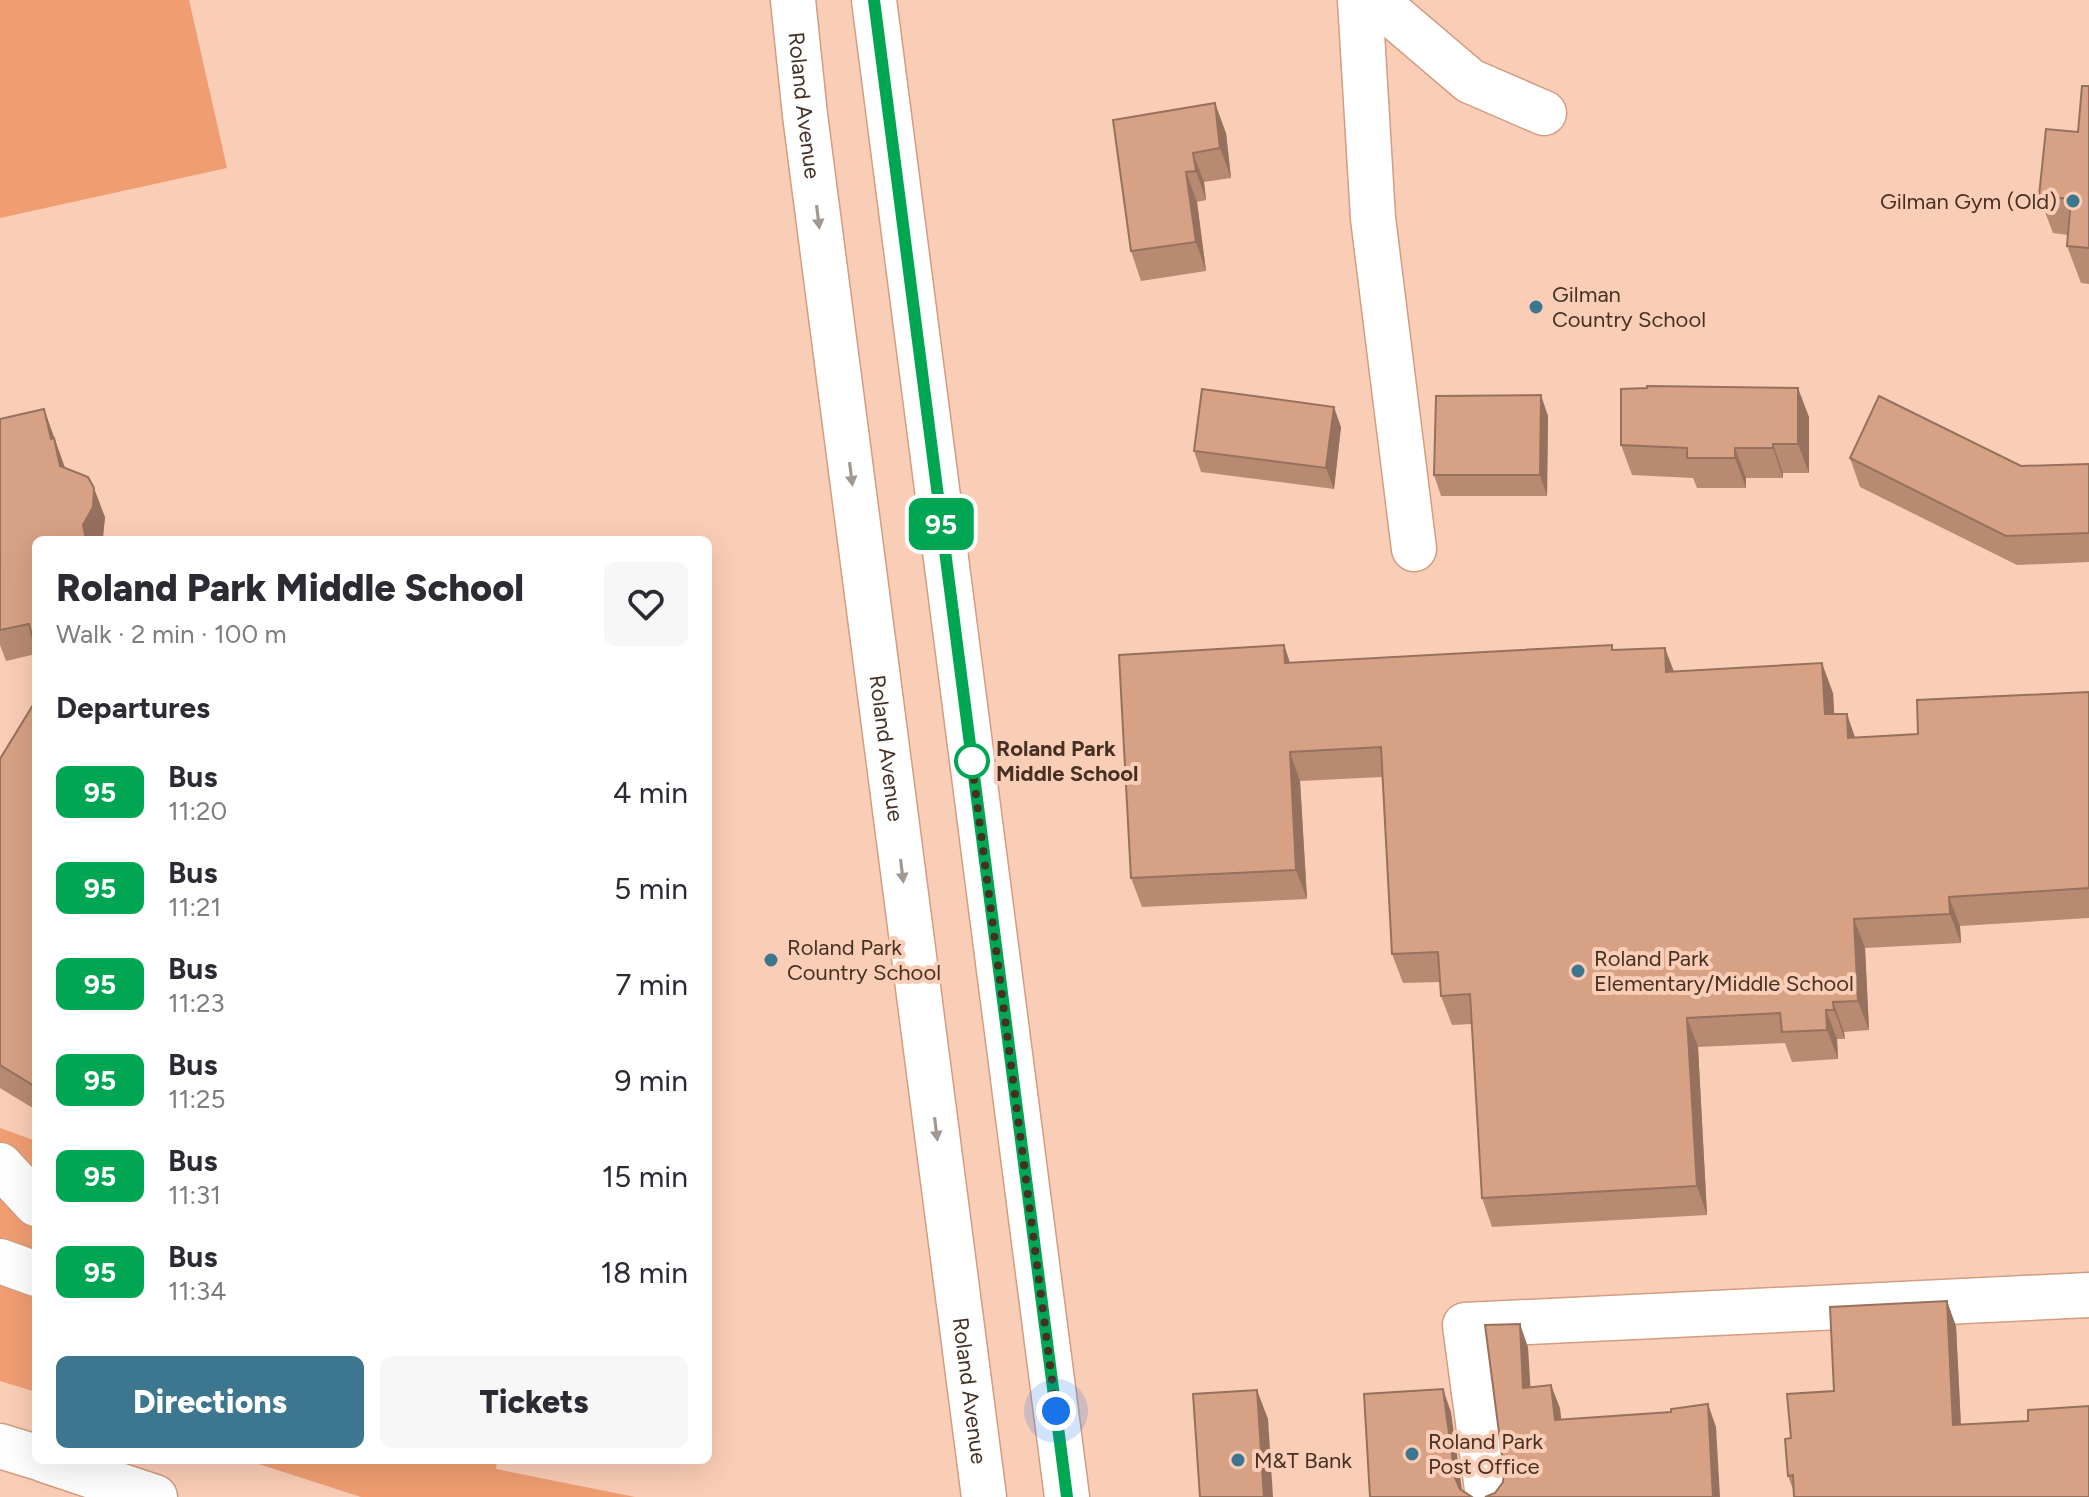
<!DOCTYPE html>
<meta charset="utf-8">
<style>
body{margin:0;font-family:Figtree,sans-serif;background:#f7f7f7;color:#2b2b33;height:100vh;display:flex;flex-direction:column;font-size:30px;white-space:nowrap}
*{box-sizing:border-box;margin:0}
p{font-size:26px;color:#7c7c81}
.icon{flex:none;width:44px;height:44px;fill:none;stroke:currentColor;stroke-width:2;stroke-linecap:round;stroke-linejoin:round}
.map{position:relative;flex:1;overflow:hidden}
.side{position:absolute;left:32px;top:536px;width:680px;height:928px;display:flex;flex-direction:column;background:#fff;border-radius:12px;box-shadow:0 8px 32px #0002}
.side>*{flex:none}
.badge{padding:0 16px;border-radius:12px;font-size:28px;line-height:52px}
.you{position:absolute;width:40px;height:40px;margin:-20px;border:6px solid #fff;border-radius:50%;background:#1a73e8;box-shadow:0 0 0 12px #1a73e833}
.map>.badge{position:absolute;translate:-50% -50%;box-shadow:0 0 0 4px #fff}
h2{padding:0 24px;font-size:30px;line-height:72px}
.round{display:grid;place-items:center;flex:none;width:84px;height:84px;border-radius:12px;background:#f7f7f7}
.head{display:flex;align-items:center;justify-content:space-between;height:136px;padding:0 24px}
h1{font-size:38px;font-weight:800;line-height:60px}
.button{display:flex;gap:16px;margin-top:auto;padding:16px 24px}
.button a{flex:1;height:92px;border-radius:12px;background:#3d768f;color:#fff;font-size:32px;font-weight:800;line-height:92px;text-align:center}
.button a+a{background:#f7f7f7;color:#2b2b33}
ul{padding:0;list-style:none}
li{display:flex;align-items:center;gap:24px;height:96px;padding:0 24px}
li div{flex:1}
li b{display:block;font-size:30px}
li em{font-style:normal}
li .badge{min-width:88px;font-weight:700;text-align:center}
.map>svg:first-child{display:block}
.green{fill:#f09d71}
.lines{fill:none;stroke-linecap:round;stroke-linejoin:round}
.minor-casing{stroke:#d39d81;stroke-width:47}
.major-casing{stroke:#d39d81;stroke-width:47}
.minor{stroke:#fff;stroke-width:44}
.major{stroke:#fff;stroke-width:44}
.wall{fill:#b98a72}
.shaded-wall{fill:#96715d}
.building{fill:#d7a185;stroke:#96715d;stroke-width:2}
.oneway{fill:#a29892}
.line-casing{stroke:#fff;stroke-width:18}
.line{stroke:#00a651;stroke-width:12}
.walk{stroke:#463024;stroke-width:8;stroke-dasharray:0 14.4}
.poi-dot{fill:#3d768f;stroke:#facdb6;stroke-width:3}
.stop-dot{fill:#fff;stroke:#00a651;stroke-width:4}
.labels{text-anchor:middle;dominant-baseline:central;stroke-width:8;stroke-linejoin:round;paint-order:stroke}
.street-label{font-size:22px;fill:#463024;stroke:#facdb6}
.poi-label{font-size:22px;fill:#463024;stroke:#facdb6;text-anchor:start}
.stop-label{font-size:22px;font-weight:bold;fill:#463024;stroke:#facdb6;text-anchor:start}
</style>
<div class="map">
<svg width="2089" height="1497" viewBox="0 0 2089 1497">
<rect width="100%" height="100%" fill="#facdb6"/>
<g class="green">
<path d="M0 0H189L227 168 0 218Z"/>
<path d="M0 1128 36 1141V1392L0 1381Z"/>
<path d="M246 1460H497L496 1469 635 1497H361Z"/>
</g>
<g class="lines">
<g class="minor-casing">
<g id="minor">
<path d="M1360 0 1373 218 1414 549"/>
<path d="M1375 0 1470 81 1544 113"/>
<path d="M0 1165 36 1204"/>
<path d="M0 1261 36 1274"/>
<path d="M0 1446 36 1457"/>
<path d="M44 1460 155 1497"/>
<path d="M1488 1497 1465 1325 2089 1295"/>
</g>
</g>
<g class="major-casing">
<g id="major">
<path id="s1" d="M793 0 805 115 984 1497"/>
<path d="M874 0 1067 1497"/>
</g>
</g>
<use href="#minor" class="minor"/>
<use href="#major" class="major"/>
</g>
<g class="wall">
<path d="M2089 86V284L2081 283 2067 246 2068 235 2053 233 2039 196 2078 132Z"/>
<path d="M1113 120 1226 133 1231 178 1204 182 1206 200 1197 202 1206 271 1141 281 1131 251Z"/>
<path d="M44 409 65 468 105 517 103 537 102 540H36V654L6 661 0 645V419Z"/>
<path d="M1548 416 1547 496H1441L1434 475Z"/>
<path d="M1809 417V473H1783V478H1746V488H1697L1693 478 1632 475 1621 445Z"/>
<path d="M1341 427 1334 489 1201 472 1194 451Z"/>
<path d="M1850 458 2021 466 2089 464V562L2017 565 1860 487Z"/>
<path d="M1284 645 1290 663 1614 650 1673 671 1833 693 1834 714 1855 737 1918 734 2089 692V918L1960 926 1961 943 1865 948 1869 1030 1844 1032 1845 1039H1837L1838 1059 1792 1062 1785 1043 1698 1047 1707 1215 1492 1227 1482 1198 1472 1024 1452 1025 1441 996 1440 982 1403 983 1392 954 1382 777 1300 781 1307 899 1142 907 1131 878Z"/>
<path d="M36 700V1110L0 1088V759Z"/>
<path d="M1956 1326 1961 1424 2028 1421 1794 1492 1788 1476 1791 1438 1834 1391Z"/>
</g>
<g class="shaded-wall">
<path d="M1215 103 1226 133 1231 178 1220 148Z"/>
<path d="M1193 153 1204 182 1206 200 1196 171Z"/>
<path d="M1186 172 1197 202 1206 271 1196 242Z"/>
<path d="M1798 388 1809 417V473L1798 444Z"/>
<path d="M1541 395 1548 416 1547 496 1540 475Z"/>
<path d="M1334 407 1341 427 1334 489 1326 468Z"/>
<path d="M44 409 65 468 71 495 51 439Z"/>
<path d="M1773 444 1783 473V478L1773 448Z"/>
<path d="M1735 448 1746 478V488L1735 458Z"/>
<path d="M94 488 105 517 103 537 102 540H86L83 525Z"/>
<path d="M1284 645 1294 675 1285 663Z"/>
<path d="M1665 648 1676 677 1666 672Z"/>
<path d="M1822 663 1833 693 1836 744 1825 714Z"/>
<path d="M1847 714 1857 743 1848 738Z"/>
<path d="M1290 752 1300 781 1307 899 1296 870Z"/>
<path d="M1949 897 1960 926 1961 943 1950 914Z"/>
<path d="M1854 919 1865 948 1869 1030 1858 1001Z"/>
<path d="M1833 1002 1844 1032 1845 1039 1834 1010Z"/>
<path d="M1826 1010 1837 1039 1838 1059 1827 1030Z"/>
<path d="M1687 1018 1698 1047 1707 1215 1697 1186Z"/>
<path d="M1947 1301 1956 1326 1962 1450 1953 1425Z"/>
<path d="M1520 1324 1528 1347 1532 1412 1523 1388Z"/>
<path d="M1551 1385 1560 1408 1564 1443 1555 1420Z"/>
<path d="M1443 1389 1451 1412 1463 1497 1455 1478Z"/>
<path d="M1257 1390 1268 1419 1273 1497H1264Z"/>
<path d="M1708 1404 1716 1427 1720 1497H1713Z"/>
</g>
<g class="building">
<path d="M2082 86H2089V248L2067 246 2071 199 2039 196 2046 129 2078 132Z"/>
<path d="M1215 103 1220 148 1193 153 1196 171 1186 172 1196 242 1131 251 1113 120Z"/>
<path d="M1647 386 1798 388V444H1773V448H1735V458H1687V448L1621 445V389L1647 388Z"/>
<path d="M1202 389 1334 407 1326 468 1194 451Z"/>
<path d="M1541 395 1540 475H1434L1436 396Z"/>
<path d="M1879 396 2021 466 2089 464V533L2006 536 1850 458Z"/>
<path d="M44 409 51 439 54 438 60 466 88 477 94 488 93 507 83 525 86 540H36V651L29 624 0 630V419Z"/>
<path d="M1284 645 1285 663 1612 645V650L1665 648 1666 672 1822 663 1825 714H1847L1848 738 1918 734 1917 700 2089 692V888L1949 897 1950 914 1854 919 1858 1001 1833 1002 1834 1010H1826L1827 1030 1782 1032 1780 1013 1687 1018 1697 1186 1482 1198 1470 994 1441 996 1438 952 1392 954 1381 747 1290 752 1296 870 1131 878 1119 655Z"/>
<path d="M36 700V1087L0 1065V759Z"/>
<path d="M1947 1301 1953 1425 2028 1421V1410L2089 1406V1497H1794L1793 1475 1788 1476 1785 1439 1791 1438 1787 1394 1834 1391 1830 1307Z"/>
<path d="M1520 1324 1523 1388 1551 1385 1555 1420 1671 1412V1409L1708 1404 1713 1497H1485L1495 1493 1503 1482 1504 1471 1485 1325Z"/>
<path d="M1443 1389 1455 1478 1460 1489 1472 1497H1370L1364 1394Z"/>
<path d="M1257 1390 1264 1497H1200L1193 1394Z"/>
</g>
<defs><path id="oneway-solid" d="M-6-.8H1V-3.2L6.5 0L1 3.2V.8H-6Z" transform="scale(2)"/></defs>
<g class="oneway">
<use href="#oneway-solid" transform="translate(818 217) rotate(83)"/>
<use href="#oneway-solid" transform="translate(851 474) rotate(83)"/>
<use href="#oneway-solid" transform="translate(902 871) rotate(83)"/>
<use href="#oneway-solid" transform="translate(936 1129) rotate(83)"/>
</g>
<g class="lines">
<g class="line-casing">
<path id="line" d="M874 0 1067 1497"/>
</g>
<use href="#line" class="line"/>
<path class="walk" d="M972 761 970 749 1056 1411"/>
</g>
<g class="poi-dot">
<circle cx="2073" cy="201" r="8"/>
<circle cx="1536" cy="307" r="8"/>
<circle cx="771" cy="960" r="8"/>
<circle cx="1578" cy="971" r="8"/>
<circle cx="1412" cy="1454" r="8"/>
<circle cx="1238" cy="1460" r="8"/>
</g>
<circle class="stop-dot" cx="972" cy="761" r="16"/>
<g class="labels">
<g class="street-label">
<text stroke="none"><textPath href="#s1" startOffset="106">Roland Avenue</textPath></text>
<text stroke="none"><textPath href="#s1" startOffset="754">Roland Avenue</textPath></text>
<text stroke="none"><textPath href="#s1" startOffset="1402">Roland Avenue</textPath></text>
</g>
<g class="poi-label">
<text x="2057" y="201" text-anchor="end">Gilman Gym (Old)</text>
<text x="1552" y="294">Gilman<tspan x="1552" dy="25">Country School</tspan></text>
<text x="787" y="947">Roland Park<tspan x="787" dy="25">Country School</tspan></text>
<text x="1594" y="958">Roland Park<tspan x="1594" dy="25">Elementary/Middle School</tspan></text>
<text x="1428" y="1441">Roland Park<tspan x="1428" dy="25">Post Office</tspan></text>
<text x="1254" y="1460">M&amp;T Bank</text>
</g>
<g class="stop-label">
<text x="996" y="748">Roland Park<tspan x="996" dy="25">Middle School</tspan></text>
</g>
</g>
</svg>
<div class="you" style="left:1056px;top:1411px"></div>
<b class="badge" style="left:941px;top:524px;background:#00a651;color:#fff">95</b>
<section class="side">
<div class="head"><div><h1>Roland Park Middle School</h1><p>Walk · 2 min · 100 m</p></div><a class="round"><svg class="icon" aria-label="heart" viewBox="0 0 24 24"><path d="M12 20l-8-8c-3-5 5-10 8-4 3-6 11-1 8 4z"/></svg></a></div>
<h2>Departures</h2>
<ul>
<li><span class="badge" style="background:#00a651;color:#fff">95</span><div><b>Bus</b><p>11:20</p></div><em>4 min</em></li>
<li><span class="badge" style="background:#00a651;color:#fff">95</span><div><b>Bus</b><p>11:21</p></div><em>5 min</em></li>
<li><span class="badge" style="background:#00a651;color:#fff">95</span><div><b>Bus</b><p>11:23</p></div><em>7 min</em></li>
<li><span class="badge" style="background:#00a651;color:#fff">95</span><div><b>Bus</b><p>11:25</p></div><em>9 min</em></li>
<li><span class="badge" style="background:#00a651;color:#fff">95</span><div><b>Bus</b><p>11:31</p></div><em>15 min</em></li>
<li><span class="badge" style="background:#00a651;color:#fff">95</span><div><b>Bus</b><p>11:34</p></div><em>18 min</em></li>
</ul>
<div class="button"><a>Directions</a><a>Tickets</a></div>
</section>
</div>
